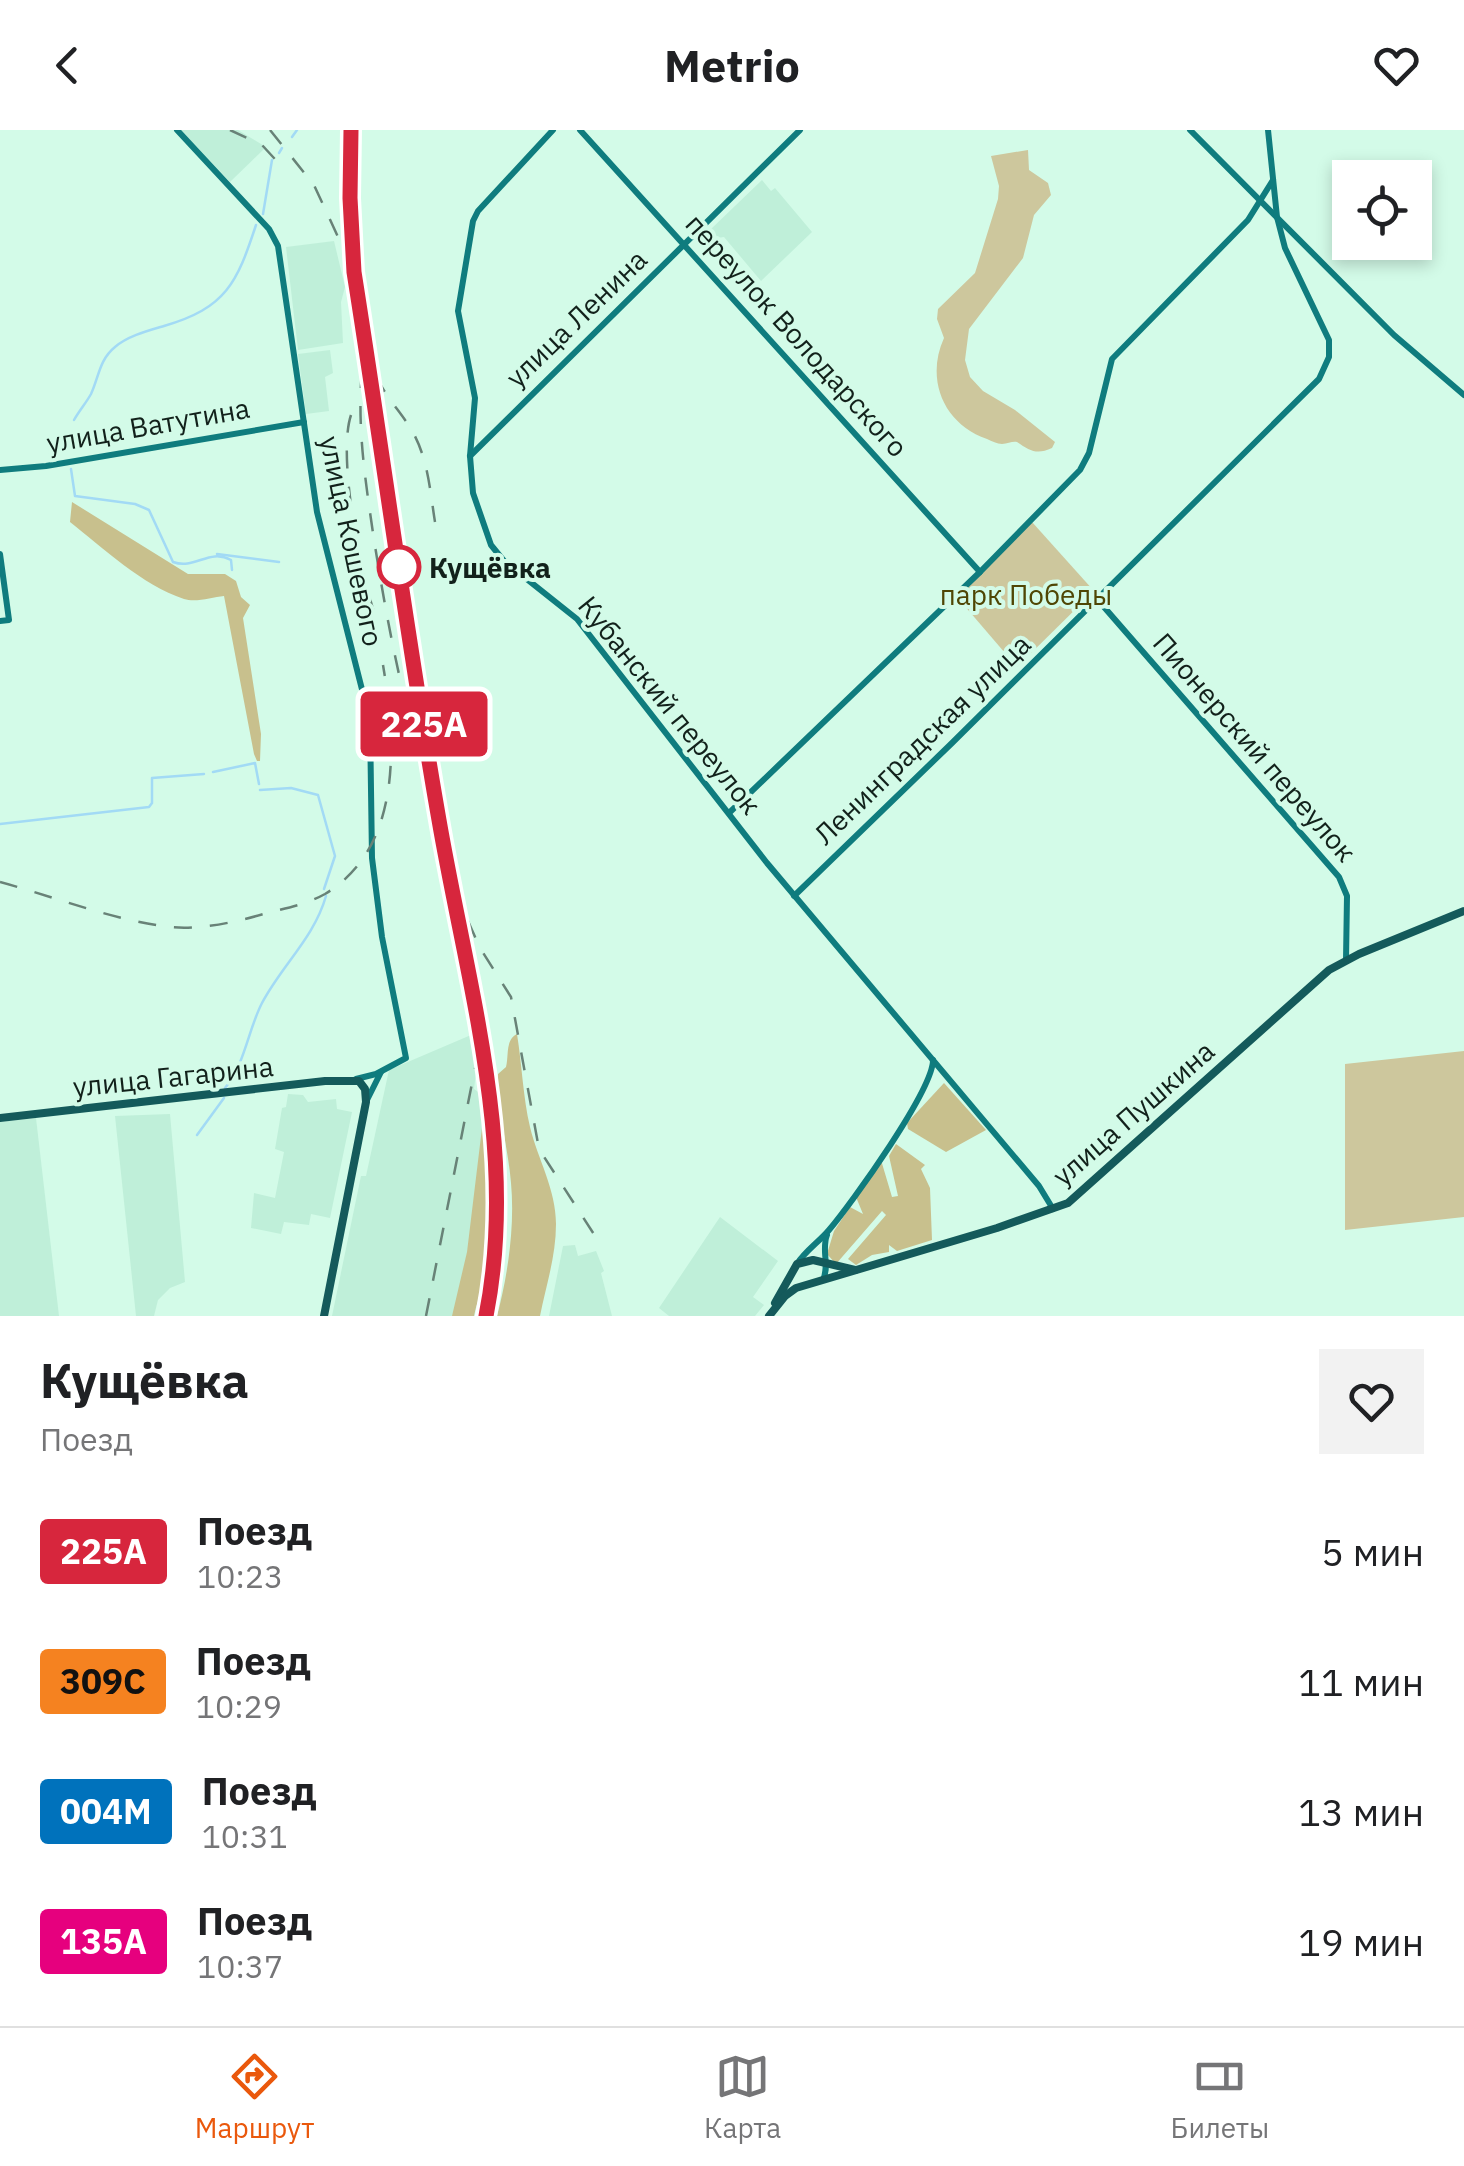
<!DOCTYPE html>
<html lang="ru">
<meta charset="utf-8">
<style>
body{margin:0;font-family:"IBM Plex Sans",sans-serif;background:#f2f2f2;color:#202124;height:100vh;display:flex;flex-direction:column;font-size:38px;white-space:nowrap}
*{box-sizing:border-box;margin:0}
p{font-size:32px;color:#757577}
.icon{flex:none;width:55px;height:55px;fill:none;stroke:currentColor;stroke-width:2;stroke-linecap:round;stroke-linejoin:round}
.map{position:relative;height:1186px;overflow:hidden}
.sheet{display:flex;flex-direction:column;background:#fff;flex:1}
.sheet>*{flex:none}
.badge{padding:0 20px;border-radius:8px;font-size:35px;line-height:65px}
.controls{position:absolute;left:1332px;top:30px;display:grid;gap:20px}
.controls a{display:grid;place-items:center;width:100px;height:100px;border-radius:0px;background:#fff;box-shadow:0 5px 15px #0003;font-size:50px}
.map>.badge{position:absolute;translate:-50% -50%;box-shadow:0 0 0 5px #fff}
.round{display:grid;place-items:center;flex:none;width:105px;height:105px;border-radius:0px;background:#f2f2f2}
.head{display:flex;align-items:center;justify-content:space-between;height:170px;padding:0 40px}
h1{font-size:48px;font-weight:700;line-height:75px}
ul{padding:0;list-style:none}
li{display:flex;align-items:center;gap:30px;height:130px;padding:0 40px}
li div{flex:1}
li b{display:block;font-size:38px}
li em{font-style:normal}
li .badge{min-width:110px;font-weight:700;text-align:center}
header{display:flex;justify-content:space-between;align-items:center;height:130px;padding:0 40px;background:#fff;font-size:45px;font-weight:700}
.dock{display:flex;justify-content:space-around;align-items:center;height:140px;border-top:2px solid #e0e0e0;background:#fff;font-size:28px;color:#757577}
.dock a{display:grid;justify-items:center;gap:5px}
.dock .active{color:#ea580c}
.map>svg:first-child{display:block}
.built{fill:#bfefd9}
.green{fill:#cdc79d}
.forest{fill:#c8c08d}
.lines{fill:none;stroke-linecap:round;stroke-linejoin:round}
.stream{stroke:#a2daf5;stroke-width:2.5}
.secondary{stroke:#0f7c7e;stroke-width:6}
.primary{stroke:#145a5b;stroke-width:8}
.rail{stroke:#688277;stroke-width:2.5;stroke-dasharray:18 18;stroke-linecap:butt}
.line-casing{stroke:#fff;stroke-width:22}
.line{stroke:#d7263d;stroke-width:15}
.stop-dot{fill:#fff;stroke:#d7263d;stroke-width:5}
.labels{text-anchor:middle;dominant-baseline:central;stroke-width:8;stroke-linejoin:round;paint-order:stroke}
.street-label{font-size:28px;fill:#12211b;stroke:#d3fbe8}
.stop-label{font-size:28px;font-weight:bold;fill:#12211b;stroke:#d3fbe8;text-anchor:start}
.park-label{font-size:28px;fill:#4f4604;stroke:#d3fbe8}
</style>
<header><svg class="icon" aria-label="back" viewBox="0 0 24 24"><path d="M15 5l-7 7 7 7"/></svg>Metrio<svg class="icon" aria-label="heart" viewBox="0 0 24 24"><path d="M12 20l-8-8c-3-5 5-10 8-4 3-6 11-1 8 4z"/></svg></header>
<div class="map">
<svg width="1464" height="1186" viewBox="0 0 1464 1186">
<rect width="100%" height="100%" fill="#d3fbe8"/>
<g class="built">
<path d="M181 0H238L266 17 230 52Z"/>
<path d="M762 50 771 61 775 58 812 102 761 151 724 107 717 108 710 100Z"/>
<path d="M334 111 345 157 341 172 343 213 298 220 286 117Z"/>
<path d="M330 220 333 243 325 247 329 281 306 284 298 224Z"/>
<path d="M471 905 476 942 474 959 481 964 485 991 471 1103 455 1186H332L361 1046H366L389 940Z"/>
<path d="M288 964 303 965 308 972 336 969 337 979 352 982 330 1088 311 1084 309 1095 284 1092 281 1104 251 1098 254 1063 275 1068 284 1022 275 1019 282 978 286 977Z"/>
<path d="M170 984 185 1152 170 1158 158 1170 154 1186H136L115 986Z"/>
<path d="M36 988 59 1186H0V992Z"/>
<path d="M720 1087 778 1131 753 1167 764 1175 755 1186H669L659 1178Z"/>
<path d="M575 1115 578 1126 596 1121 604 1141 601 1143 612 1186H549L563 1116Z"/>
</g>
<g class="green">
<path d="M1028 20 1029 40 1048 53 1051 65 1034 85 1023 128 969 199 965 230 970 247 983 261 1015 280 1055 312 1052 318C1037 325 1030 321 1017 312 1012 311 1008 314 1002 314 997 314 992 311 987 309 944 294 925 250 944 208L937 189 938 179 975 143 998 69 999 56 991 26Z"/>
<path d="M1032 392 1094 461 1017 537 957 467Z"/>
<path d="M1464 921V1087L1345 1100V934Z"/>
</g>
<g class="forest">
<path d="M72 372 188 444H225L236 451 241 467 250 475 243 488 261 604 260 631H257L254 624 224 466C212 467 196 473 184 469 142 455 103 418 70 392Z"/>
<path d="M517 904C522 935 523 967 530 997 538 1030 556 1059 556 1094 556 1126 546 1156 540 1186H497C508 1145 515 1095 511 1053 508 1016 497 981 498 944L506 937C509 926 505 910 517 904Z"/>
<path d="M944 953 986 1000 946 1022 908 999 907 993Z"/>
<path d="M482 998C499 1031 494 1119 483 1156 480 1166 476 1175 474 1186H452L467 1122Z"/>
<path d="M896 1014 925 1035 921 1039 930 1058 932 1110 897 1121 889 1115V1122L872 1125 856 1135 848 1129 886 1085 882 1081 836 1134 827 1124 834 1101 850 1077 863 1084 856 1067 881 1030 892 1067 898 1066 889 1026Z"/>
</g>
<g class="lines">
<g class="stream">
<path d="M292 7 297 0"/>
<path d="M279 23 282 18"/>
<path d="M263 84 272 30"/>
<path d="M74 290C79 281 86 273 91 264 99 247 99 230 115 217 128 206 147 201 164 196 226 178 237 153 256 95"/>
<path d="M71 339 75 366 135 374 149 380 173 432C195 440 209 418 231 430L232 440"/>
<path d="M217 424 279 432"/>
<path d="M213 642 255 633 259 654"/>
<path d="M260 660 291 658 318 665 335 726 324 759"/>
<path d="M0 694 149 677 152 673V648L204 644"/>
<path d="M225 958C245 934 248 900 262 873 282 835 314 808 326 766"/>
<path d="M197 1005 224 968"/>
</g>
<g class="secondary">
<path d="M177 0 269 99 278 116 317 382 370 591 372 728 382 807 406 928 376 944 356 949"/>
<path d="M553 0 478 81 473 91 458 181 475 268 470 326 473 363 491 415 504 431 577 489 767 733 1039 1056 1053 1079"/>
<path d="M580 0 980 442"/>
<path d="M1190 0 1394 205 1464 265"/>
<path d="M470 326 800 0"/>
<path d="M0 340 46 336 304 292"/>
<path d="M0 424 9 490 0 491"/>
<path d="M1097 469 1339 747 1347 766 1346 830"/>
<path d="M729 683 980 442 1080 340 1089 323 1112 229 1248 90 1273 50"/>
<path d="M794 766 952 613 1319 249 1329 227V210L1285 118 1277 87 1268 0"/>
<path d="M367 970 381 942"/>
<path d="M797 1134C805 1121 819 1112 829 1100 852 1073 933 960 933 930"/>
<path d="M823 1150C830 1135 821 1120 827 1105"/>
</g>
<g class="primary">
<path d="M0 988 325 951H359L365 959 366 972 324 1186"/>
<path d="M775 1173 797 1134 813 1130 855 1140"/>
<path d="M769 1186 785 1166 796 1158 997 1098 1068 1073 1329 840 1359 824 1464 781"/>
</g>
<g class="rail">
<path d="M230 0 262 15 285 40"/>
<path d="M270 0 314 55 345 122"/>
<path d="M351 0 350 68 354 142C381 325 407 508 439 690 467 853 519 1021 486 1186"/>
<path d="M362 240C357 297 365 348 373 403 383 468 395 532 411 595"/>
<path d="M376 246C385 266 400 281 411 299 428 327 430 361 435 392"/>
<path d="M351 285C337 327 361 447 377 491"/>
<path d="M0 752C55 767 112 790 170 797 202 800 236 792 267 783 287 778 307 774 325 764 403 717 396 611 383 535"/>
<path d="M468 791 480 818 511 867 539 1019 599 1112"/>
<path d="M426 1186 475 938"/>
</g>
</g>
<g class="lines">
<g class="line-casing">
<path id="line" d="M351 0 350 68 354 142C383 325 407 508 439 690 467 853 519 1020 486 1186"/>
</g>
<use href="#line" class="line"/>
</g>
<circle class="stop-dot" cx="399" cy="437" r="20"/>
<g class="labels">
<g class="street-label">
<text transform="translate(576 188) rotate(-44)">улица Ленина</text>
<text transform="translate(797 205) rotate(48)">переулок Володарского</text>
<text transform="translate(148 295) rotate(-10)">улица Ватутина</text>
<text transform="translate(352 411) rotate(78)">улица Кошевого</text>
<text transform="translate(670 575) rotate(51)">Кубанский переулок</text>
<text transform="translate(922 609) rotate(-44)">Ленинградская улица</text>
<text transform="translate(1255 617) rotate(49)">Пионерский переулок</text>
<text transform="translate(173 946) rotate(-6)">улица Гагарина</text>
<text transform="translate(1133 983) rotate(-41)">улица Пушкина</text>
</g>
<g class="stop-label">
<text x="429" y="437">Кущёвка</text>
</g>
<g class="park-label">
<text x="1026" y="464">парк Победы</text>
</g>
</g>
</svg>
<div class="controls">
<a><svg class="icon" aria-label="locate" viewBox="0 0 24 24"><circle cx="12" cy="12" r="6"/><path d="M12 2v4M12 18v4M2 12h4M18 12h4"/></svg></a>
</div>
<b class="badge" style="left:424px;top:594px;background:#d7263d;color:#fff">225А</b>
</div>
<section class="sheet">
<div class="head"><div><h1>Кущёвка</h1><p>Поезд</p></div><a class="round"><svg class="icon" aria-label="heart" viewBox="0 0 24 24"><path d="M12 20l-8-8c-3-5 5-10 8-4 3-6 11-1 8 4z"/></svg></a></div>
<ul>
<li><span class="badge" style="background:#d7263d;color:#fff">225А</span><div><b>Поезд</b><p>10:23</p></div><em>5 мин</em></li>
<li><span class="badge" style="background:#f58220;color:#111">309С</span><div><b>Поезд</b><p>10:29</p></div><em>11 мин</em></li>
<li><span class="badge" style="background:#0072bc;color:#fff">004М</span><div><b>Поезд</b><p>10:31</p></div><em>13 мин</em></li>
<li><span class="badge" style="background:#e6007e;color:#fff">135А</span><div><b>Поезд</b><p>10:37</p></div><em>19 мин</em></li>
</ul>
</section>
<nav class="dock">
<a class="active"><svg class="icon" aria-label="directions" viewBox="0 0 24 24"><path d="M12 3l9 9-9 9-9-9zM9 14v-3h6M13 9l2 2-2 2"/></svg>Маршрут</a>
<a><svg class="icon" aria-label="map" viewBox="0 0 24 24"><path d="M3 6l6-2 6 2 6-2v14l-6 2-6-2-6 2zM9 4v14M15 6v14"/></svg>Карта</a>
<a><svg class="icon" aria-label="tickets" viewBox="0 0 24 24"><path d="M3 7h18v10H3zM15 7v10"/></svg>Билеты</a>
</nav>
